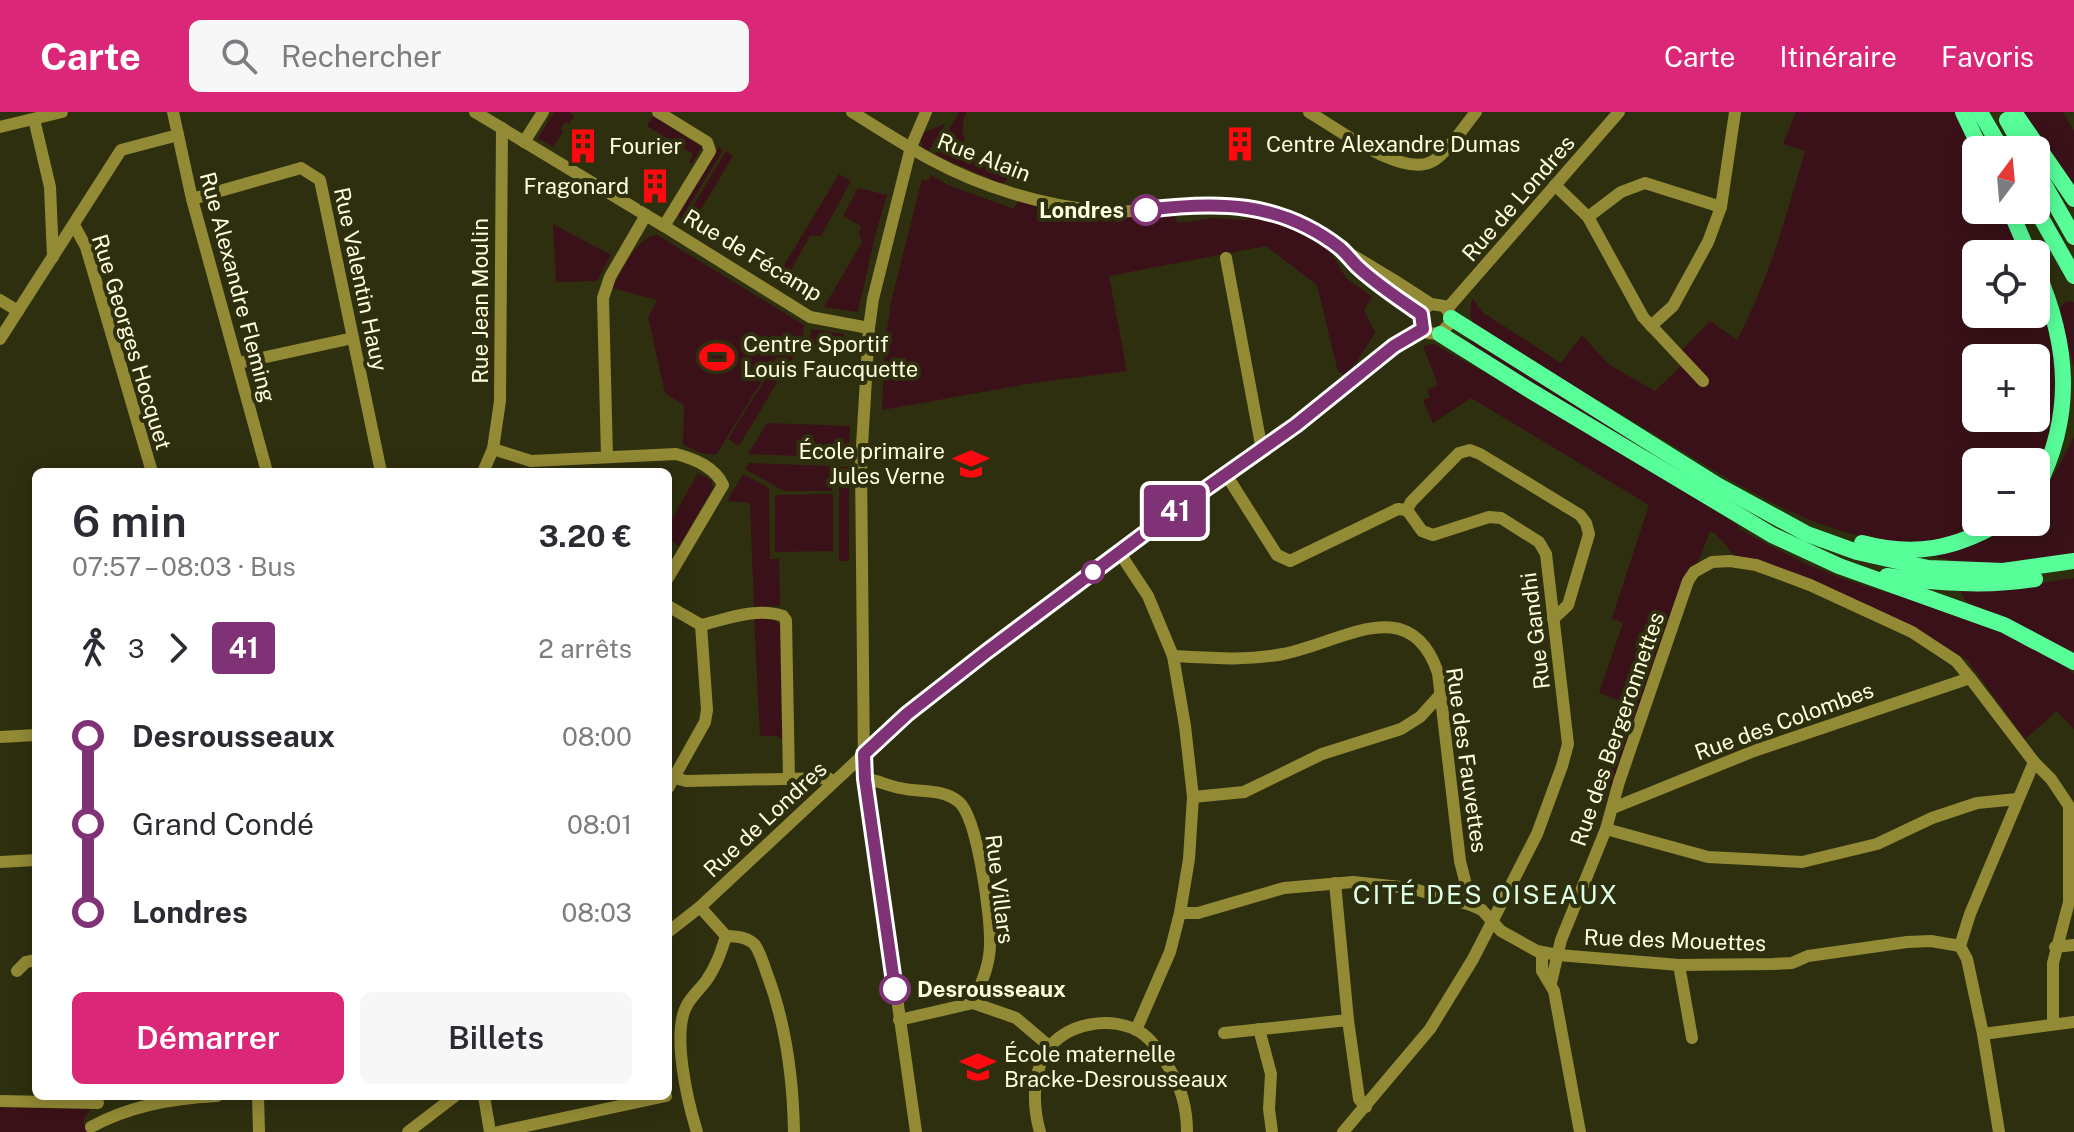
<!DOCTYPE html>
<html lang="fr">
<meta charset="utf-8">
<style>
body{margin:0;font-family:"Public Sans",sans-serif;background:#f7f7f7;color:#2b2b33;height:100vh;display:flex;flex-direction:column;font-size:30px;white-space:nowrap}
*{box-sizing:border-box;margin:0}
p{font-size:26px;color:#7c7c81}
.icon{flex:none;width:44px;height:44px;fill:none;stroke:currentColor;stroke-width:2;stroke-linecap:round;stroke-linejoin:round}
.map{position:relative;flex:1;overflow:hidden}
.details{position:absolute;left:32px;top:356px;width:640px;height:632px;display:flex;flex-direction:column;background:#fff;border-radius:12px;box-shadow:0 4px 20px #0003}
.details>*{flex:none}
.badge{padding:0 16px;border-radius:6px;font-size:28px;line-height:52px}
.needle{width:52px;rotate:16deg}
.buttons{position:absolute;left:1962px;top:24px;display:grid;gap:16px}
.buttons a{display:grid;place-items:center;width:88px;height:88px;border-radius:12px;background:#fff;box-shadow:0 4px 20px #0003;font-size:40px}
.map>.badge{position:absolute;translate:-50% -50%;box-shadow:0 0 0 4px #fff}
.legs{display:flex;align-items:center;gap:12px;height:88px;padding:0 40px;font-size:26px}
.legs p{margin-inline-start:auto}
.head{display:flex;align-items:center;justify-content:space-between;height:136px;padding:0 40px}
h1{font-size:44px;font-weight:600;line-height:60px}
.button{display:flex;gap:16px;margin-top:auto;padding:16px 40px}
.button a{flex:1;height:92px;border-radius:12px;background:#db2777;color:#fff;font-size:32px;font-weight:600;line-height:92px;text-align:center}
.button a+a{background:#f7f7f7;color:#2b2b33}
ul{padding:0 40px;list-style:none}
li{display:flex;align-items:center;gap:28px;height:88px;font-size:30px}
li i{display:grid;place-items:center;width:12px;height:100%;margin:0 10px;background:currentColor}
li i::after{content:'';width:20px;height:20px;margin:-10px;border:6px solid;border-radius:50%;background:#fff}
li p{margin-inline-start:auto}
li:first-child i{background:linear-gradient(#0000 50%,currentColor 0)}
li:last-child i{background:linear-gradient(currentColor 50%,#0000 0)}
header{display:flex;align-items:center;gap:48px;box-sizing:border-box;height:112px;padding:0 40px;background:#db2777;color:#fff}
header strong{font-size:38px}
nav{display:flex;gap:44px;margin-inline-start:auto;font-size:28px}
.search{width:560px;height:72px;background:#f7f7f7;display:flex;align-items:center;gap:20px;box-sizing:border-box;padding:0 28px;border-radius:12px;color:#7c7c81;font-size:30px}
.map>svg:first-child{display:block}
.green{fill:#3a1118;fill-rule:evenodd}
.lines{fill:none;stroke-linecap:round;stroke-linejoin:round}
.minor{stroke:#938a35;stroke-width:12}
.highway{stroke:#58ff99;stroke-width:16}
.line-1-casing{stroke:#fff;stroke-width:18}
.line-1{stroke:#7f3376;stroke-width:12}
.stop-1-dot{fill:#fff;stroke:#7f3376;stroke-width:4}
.labels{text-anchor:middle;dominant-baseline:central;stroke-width:8;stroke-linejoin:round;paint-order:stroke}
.poi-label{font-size:22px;fill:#fffedd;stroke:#2e2f0f;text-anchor:start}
.street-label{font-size:22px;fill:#fffedd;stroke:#2e2f0f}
.stop-label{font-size:22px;font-weight:bold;fill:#fffedd;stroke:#2e2f0f;text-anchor:end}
.quarter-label{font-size:26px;letter-spacing:2px;fill:#dfffe7;stroke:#2e2f0f}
</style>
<header>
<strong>Carte</strong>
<div class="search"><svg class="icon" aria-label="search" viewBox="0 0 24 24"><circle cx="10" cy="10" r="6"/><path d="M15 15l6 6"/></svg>Rechercher</div>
<nav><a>Carte</a><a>Itinéraire</a><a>Favoris</a></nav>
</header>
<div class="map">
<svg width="2074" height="1020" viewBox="0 0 2074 1020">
<rect width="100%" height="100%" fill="#2e2f0f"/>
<g class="green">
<path d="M554 0H570L574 4 569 12 565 10 561 17 563 20 553 35 538 26Z"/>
<path d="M959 0H966C953 35 981 52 1009 65L1005 70 1000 71 935 43Z"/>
<path d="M1796 0H1955L1976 42V98H2003L2024 142H1976V202H2036V168L2066 270 2036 366V350H1976V410H1990C1964 422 1937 432 1908 431 1813 426 1728 366 1649 319 1590 284 1531 249 1473 211L1470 203 1472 186 1482 200 1561 251 1582 223 1608 252 1655 279 1687 248 1680 240 1710 209 1737 228C1769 167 1786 105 1805 39L1783 32ZM1976 246H2036V306H1976Z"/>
<path d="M2022 0H2063L2074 19V78Z"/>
<path d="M653 4 702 35 692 52 689 50 693 42 647 14Z"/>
<path d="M945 12 928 40 922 34 920 22Z"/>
<path d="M719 35 723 38 680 109 679 103Z"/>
<path d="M726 39 733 44 690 116 683 111Z"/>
<path d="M839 62 851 69 821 124H810L784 170 777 165Z"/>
<path d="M931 63 948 73 1014 97 1018 89C1072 105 1117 108 1172 101L1178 111 1213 106 1247 108 1249 101 1286 113 1328 136 1346 166 1372 185 1364 198 1375 221 1357 249 1345 263 1338 260 1317 173 1266 134 1109 164 1127 259 1033 271 882 298 885 231 891 190 922 67 928 69Z"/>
<path d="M858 76 887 83 876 120 858 200 824 195 862 130 859 120 861 114 843 104Z"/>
<path d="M553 112 611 143 597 169 556 170Z"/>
<path d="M657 123 804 213 802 231 788 253 778 246V243L716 343 701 341 683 333 684 293 665 281 648 205 657 188 612 176C622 159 636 125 657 123Z"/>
<path d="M2070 189 2074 190V256L2059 199 2064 191Z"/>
<path d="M811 217 844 222 843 237 809 236Z"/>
<path d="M1473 225 1685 359 1682 364 1468 234Z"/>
<path d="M1434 232 1583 316 1735 411 1740 417C1775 437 1811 456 1850 469 1927 495 2010 509 2074 562V617L2057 599 2025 627 1968 549 1950 537 1875 496 1812 469 1736 444C1726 436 1722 425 1710 419L1613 675 1602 670 1628 592 1599 581 1623 511 1612 506 1649 393 1471 286 1433 311 1423 288 1430 285 1427 278 1438 273 1423 234Z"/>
<path d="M772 256 782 262 739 334 728 327Z"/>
<path d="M767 311 850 314 849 346 748 342Z"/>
<path d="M2074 325V446L1959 454 1954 449 1933 444 1997 419 2011 410H2036V387L2054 363Z"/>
<path d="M749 351 832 354V379H784L745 357Z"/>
<rect x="839" y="355" width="10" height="94"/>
<path d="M698 361 711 368 713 376 679 434 668 427V414Z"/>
<path d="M743 362 769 376 770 447H779L780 494 754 495 750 391 727 389Z"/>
<path d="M833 382V439L775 440V383Z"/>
<path d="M2074 466V544L1974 494 1965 488 1961 479 2005 477Z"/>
<path d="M771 505 780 513 784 625 780 627 777 624H760L754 506Z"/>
<path d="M0 995 90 997 83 1010 89 1020H0Z"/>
</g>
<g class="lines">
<g class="minor">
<path d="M173 0 192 87 267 360"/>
<path d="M475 0 664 114 710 39 707 30 658 0"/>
<path d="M852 0C878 16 904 33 930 47 981 75 1046 95 1104 99 1158 102 1209 86 1262 98 1290 104 1314 120 1338 135 1370 153 1401 172 1431 192L1444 194 1450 202V211L1440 222 1428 221 1421 212 1423 198 1431 192"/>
<path d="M1309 0C1336 16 1401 65 1431 50 1445 44 1466 12 1476 0"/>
<path d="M34 7 50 75 53 145"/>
<path d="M0 15 62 0"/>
<path d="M524 30 543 0"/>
<path d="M1555 73 1588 105 1643 205 1703 269"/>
<path d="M192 87 301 56 320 68 381 360"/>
<path d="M1588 105 1621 80 1645 71 1721 95"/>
<path d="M74 113 86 135 152 360"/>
<path d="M664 114 810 205 869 216"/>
<path d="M1346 142 1356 153 1421 202"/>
<path d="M1226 146 1262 338"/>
<path d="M0 188 18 199"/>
<path d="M1447 197 1619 0"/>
<path d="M1651 214 1673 194 1708 130 1721 95 1735 0"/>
<path d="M0 227 121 38 178 23"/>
<path d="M238 251 353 226"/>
<path d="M493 337 531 349 676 342C695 347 715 355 723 373L668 466"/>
<path d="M607 345 603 186 610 165 646 103"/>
<path d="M483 360 493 337 500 289 502 16"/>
<path d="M1227 364 1277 443 1290 449 1398 397 1407 398"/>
<path d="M1407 398 1411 390 1459 341 1470 338 1480 342 1580 403 1586 411 1589 422 1568 493 1553 507"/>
<path d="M1119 440 1148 484 1173 544 1185 614 1193 685 1189 747 1180 801 1170 840 1136 918"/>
<path d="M668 494 701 513 707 598 705 610 668 676"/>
<path d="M701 513C727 507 757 495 783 504L786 508 789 667"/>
<path d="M1173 544C1210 546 1246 549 1283 542 1341 531 1410 478 1438 561L1460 749 1471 793"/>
<path d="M0 625 36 623"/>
<path d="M675 666 686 669 828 666 834 670"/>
<path d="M865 667C878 668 888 674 900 676 920 681 943 676 959 690 978 707 991 806 990 832 990 853 981 872 973 891L899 908"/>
<path d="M1193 685 1244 680 1322 642 1401 617 1420 605 1440 583"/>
<path d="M1613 696 1754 639 1970 566"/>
<path d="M1606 717 1708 745 1802 750 1877 732 1932 706 1977 691 2017 687"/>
<path d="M0 750 36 748"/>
<path d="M1335 771 1348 908 1359 987 1366 995"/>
<path d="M700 795 726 824"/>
<path d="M1180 801H1198L1284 776 1353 770 1410 776 1471 793 1482 798 1501 819 1537 839 1558 843 1679 853 1773 852 1792 851 1808 844 1907 830 1931 829 1960 834"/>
<path d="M668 820 700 795 907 602 1119 440 1296 313 1394 234 1423 217"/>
<path d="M726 824C736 824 748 825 755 833 760 840 764 853 767 862 786 912 793 966 794 1020"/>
<path d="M2055 835 2074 833"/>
<path d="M1542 841V859L1554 879 1580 1020"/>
<path d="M1679 853 1692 926"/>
<path d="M17 859 26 850 36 848"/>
<path d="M1551 871 1561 828 1606 717 1619 670 1688 469 1694 460 1712 450 1730 449 1756 453 1810 473 1912 520 1956 549 1970 566 2034 650 2051 667 2069 694V790L2053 851V912"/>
<path d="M973 891 1016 906 1049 934"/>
<path d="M1259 917 1271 962 1269 997 1272 1020"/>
<path d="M1224 921 1348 908"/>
<path d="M1983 922 2074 910"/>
<path d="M258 984 259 1020"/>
<path d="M484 984 490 1020"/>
<path d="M0 989 98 991"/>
<path d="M91 1015C129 994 173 986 217 984"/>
<path d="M408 1020 455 984"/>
<path d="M498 1020 666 984"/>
<path d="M697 1020C688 991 671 921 687 893 692 884 700 877 706 869 716 855 721 840 726 824"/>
<path d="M916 1020 864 653 861 351 869 216 873 187 911 35 926 0"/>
<path d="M1040 1020C1033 996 1032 965 1045 942 1062 910 1115 902 1143 922 1155 931 1162 944 1169 956 1182 976 1187 997 1187 1020"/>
<path d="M1343 1020 1430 917 1473 847 1537 722 1562 654 1568 632 1546 442 1539 430 1501 406 1489 405 1433 423 1422 419 1407 398"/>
<path d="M1999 1020 1983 922 1967 847 1960 834 1970 802 2034 650"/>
</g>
<g class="highway">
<path d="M1963 0 1981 38"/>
<path d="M1980 0 2002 38"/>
<path d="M2014 0 2074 87"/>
<path d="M2007 8 2024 38"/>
<path d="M2036 58 2074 125"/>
<path d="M2036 97 2074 164"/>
<path d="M2010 98 2029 142"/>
<path d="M2036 157C2070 235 2074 304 2036 378"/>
<path d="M1451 206 1717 373 1807 422 1857 440 1928 456 2003 459 2074 449"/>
<path d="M1440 222 1531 279 1772 423 1839 454 2004 513 2074 550"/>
<path d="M1862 431C1914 445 1955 437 2001 410"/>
<path d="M1887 464C1937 471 1986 475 2035 467"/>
</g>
</g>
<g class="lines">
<g class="line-1-casing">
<path id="line-1" d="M895 877 865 667 864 642 907 602 985 541 1184 392 1296 313 1394 234 1423 217 1421 202C1399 187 1376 172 1357 154 1351 148 1346 141 1340 136 1280 89 1217 89 1146 98"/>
</g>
<use href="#line-1" class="line-1"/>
</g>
<defs>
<g id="building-bare" transform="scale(2.76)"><path d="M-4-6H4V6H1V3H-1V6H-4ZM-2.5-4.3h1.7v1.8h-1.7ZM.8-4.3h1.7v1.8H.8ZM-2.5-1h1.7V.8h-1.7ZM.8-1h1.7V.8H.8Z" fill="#ff0911" stroke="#2e2f0f" stroke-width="2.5" paint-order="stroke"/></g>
<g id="stadium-bare" transform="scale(2.76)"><path d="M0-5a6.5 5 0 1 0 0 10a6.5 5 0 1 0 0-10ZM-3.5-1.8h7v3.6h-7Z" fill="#ff0911" stroke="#2e2f0f" stroke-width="2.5" paint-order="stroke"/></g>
<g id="school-bare" transform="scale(2.76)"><path d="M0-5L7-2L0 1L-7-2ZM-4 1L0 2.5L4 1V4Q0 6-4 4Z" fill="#ff0911" stroke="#2e2f0f" stroke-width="2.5" paint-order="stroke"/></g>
</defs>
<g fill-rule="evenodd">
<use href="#building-bare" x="1240" y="32"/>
<use href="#building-bare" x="583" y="34"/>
<use href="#building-bare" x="655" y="74"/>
<use href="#stadium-bare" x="717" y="245"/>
<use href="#school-bare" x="971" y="352"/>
<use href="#school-bare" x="978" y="955"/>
</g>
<g class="stop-1-dot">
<circle cx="1146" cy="98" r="14"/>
<circle cx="1093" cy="460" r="10"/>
<circle cx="895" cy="877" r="14"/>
</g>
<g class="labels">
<g class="poi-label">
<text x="1266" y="32">Centre Alexandre Dumas</text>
<text x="609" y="34">Fourier</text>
<text x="629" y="74" text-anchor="end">Fragonard</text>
<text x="743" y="232">Centre Sportif<tspan x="743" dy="25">Louis Faucquette</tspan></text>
<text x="945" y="339" text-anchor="end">École primaire<tspan x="945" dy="25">Jules Verne</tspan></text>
<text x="1004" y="942">École maternelle<tspan x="1004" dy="25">Bracke-Desrousseaux</tspan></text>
</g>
<g class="street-label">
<text transform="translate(984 45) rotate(21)">Rue Alain</text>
<text transform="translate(1518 86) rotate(-49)">Rue de Londres</text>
<text transform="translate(753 143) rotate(31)">Rue de Fécamp</text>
<text transform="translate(361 167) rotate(78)">Rue Valentin Hauy</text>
<text transform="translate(238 175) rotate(75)">Rue Alexandre Fleming</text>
<text transform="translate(480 189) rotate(-90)">Rue Jean Moulin</text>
<text transform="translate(132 230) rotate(73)">Rue Georges Hocquet</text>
<text transform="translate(1535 519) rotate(-97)">Rue Gandhi</text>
<text transform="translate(1784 609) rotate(-20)">Rue des Colombes</text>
<text transform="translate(1617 617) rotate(-71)">Rue des Bergeronnettes</text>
<text transform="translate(1467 648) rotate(82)">Rue des Fauvettes</text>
<text transform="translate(765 707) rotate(-43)">Rue de Londres</text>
<text transform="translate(1000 777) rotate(83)">Rue Villars</text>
<text transform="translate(1675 828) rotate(2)">Rue des Mouettes</text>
</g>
<g class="stop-label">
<text x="1124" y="98">Londres</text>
<text x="917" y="877" text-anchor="start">Desrousseaux</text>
</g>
<g class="quarter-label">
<text x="1486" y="782">CITÉ DES OISEAUX</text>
</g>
</g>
</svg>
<div class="buttons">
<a><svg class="needle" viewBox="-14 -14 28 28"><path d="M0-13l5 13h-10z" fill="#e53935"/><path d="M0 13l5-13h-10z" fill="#7c7c81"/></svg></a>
<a><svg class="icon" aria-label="locate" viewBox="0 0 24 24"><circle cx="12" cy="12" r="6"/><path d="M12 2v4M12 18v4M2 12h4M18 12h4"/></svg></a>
<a>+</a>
<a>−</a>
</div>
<b class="badge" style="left:1175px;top:399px;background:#7f3376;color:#fff">41</b>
<section class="details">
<div class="head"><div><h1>6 min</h1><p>07:57 – 08:03 · Bus</p></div><b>3.20 €</b></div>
<div class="legs"><svg class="icon" aria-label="walk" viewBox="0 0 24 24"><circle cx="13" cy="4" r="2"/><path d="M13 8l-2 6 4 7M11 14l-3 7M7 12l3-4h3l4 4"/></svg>3<svg class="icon" aria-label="forward" viewBox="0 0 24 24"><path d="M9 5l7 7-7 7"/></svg><b class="badge" style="background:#7f3376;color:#fff">41</b><p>2 arrêts</p></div>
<ul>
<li><i style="color:#7f3376"></i><b>Desrousseaux</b><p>08:00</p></li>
<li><i style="color:#7f3376"></i><span>Grand Condé</span><p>08:01</p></li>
<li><i style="color:#7f3376"></i><b>Londres</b><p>08:03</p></li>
</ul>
<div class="button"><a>Démarrer</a><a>Billets</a></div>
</section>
</div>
